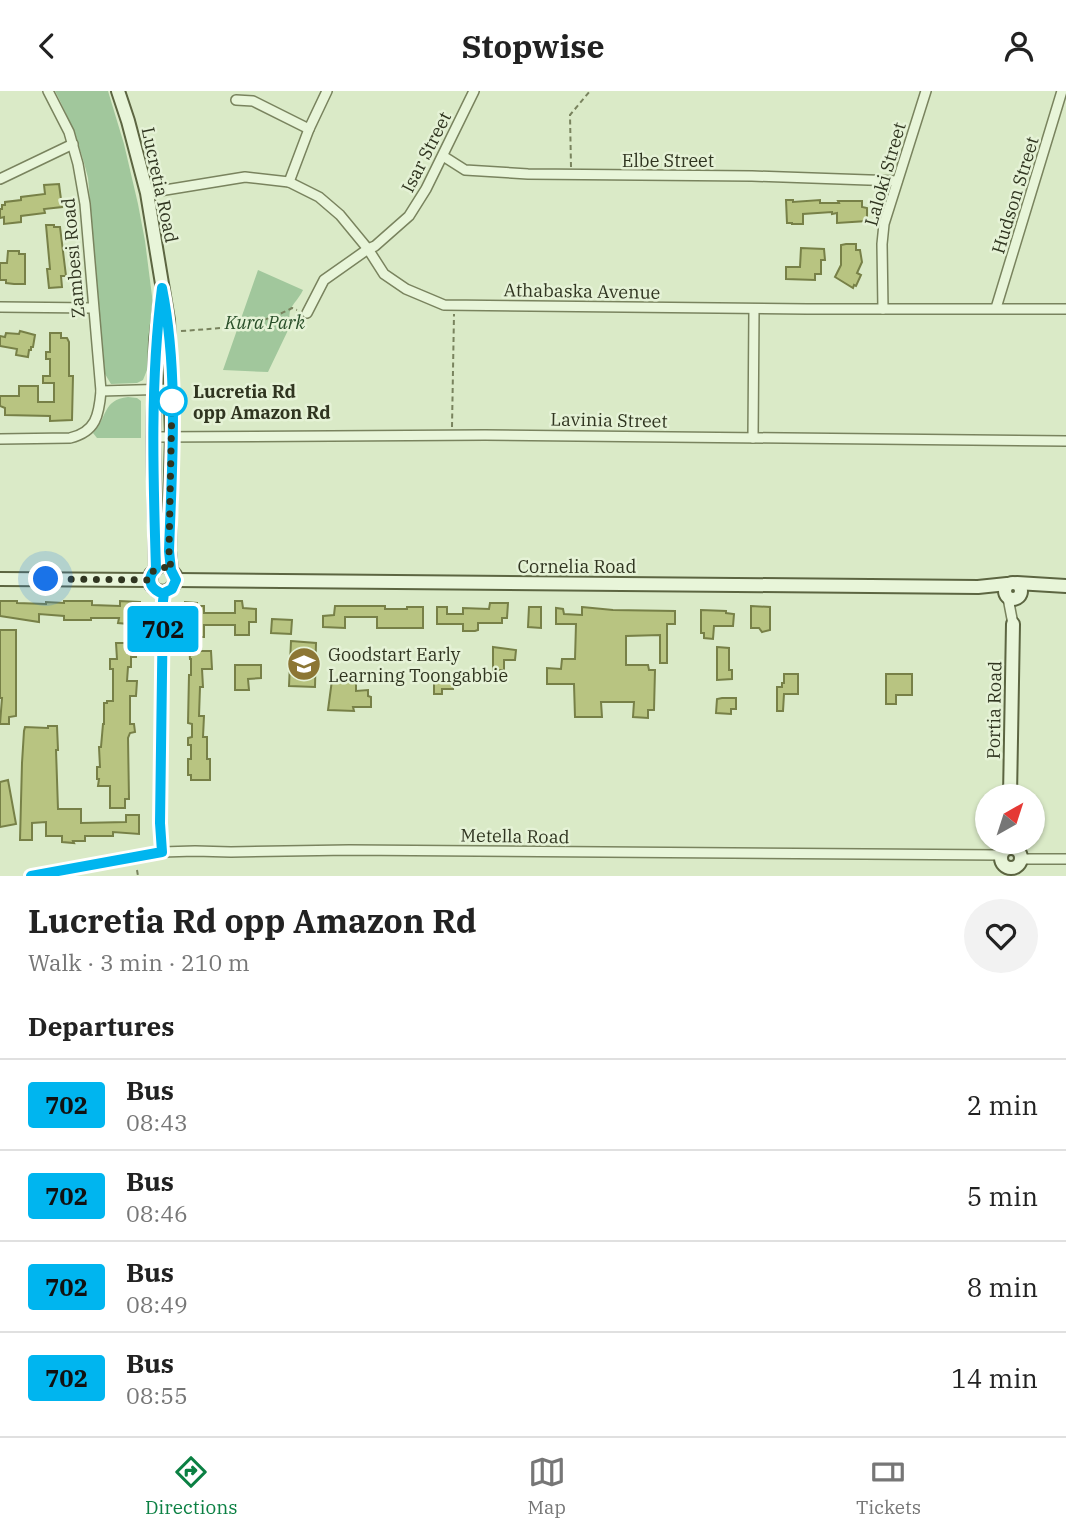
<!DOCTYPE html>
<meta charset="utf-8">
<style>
body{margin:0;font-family:"IBM Plex Serif",serif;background:#f2f2f2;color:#222;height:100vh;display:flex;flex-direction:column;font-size:26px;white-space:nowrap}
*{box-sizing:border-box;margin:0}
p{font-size:23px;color:#767676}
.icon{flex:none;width:38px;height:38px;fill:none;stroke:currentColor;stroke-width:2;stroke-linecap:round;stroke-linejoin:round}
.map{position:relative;height:785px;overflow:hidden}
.drawer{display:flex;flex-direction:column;background:#fff;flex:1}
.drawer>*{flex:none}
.badge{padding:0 14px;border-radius:5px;font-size:24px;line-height:46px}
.needle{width:46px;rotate:39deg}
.buttons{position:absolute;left:975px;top:693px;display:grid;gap:14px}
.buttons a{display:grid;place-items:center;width:70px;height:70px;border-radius:50%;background:#fff;box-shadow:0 2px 5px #0004;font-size:35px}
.you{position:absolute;width:35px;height:35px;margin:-18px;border:5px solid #fff;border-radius:50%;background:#1a73e8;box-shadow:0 0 0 10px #1a73e833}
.map>.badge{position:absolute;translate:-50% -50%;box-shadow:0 0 0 4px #fff}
h2{padding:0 28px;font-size:26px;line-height:63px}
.round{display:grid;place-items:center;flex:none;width:74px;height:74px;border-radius:37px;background:#f2f2f2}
.overview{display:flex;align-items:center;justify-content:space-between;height:119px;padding:0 28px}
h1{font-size:33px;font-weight:800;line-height:52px}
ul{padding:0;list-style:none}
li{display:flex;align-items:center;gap:21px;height:91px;padding:0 28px;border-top:2px solid #e0e0e0}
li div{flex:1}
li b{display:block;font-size:26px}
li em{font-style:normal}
li .badge{min-width:77px;font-weight:700;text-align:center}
header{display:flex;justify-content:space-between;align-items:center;height:91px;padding:0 28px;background:#fff;font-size:32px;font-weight:800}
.menu{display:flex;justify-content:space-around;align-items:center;height:98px;border-top:2px solid #e0e0e0;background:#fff;font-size:19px;color:#767676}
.menu a{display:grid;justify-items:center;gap:4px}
.menu .current{color:#0b8043}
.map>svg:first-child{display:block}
.green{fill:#a1c79c}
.building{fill:#b8c481;stroke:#778047;stroke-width:2}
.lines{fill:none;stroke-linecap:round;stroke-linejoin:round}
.street-casing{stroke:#79835e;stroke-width:12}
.secondary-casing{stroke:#5c6541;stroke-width:16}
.path{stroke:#79835e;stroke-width:2;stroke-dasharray:5 3.5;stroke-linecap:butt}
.street{stroke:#e8f5d9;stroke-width:9}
.secondary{stroke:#e8f5d9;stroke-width:12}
.line-casing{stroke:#fff;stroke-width:16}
.line{stroke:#00b5ef;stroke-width:10}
.walk{stroke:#303520;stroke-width:7;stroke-dasharray:0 12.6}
.stop-dot{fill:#fff;stroke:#00b5ef;stroke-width:3.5}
.labels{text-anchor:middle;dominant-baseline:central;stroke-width:5;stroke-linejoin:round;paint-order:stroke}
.street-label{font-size:18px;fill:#303520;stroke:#e5f2d6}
.park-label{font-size:18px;font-style:italic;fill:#294f29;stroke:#e5f2d6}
.stop-label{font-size:18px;font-weight:bold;fill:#303520;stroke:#e5f2d6;text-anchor:start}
.poi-label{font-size:18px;fill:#303520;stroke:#e5f2d6;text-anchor:start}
</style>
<header><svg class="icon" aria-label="back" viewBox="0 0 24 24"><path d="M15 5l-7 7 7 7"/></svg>Stopwise<svg class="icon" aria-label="person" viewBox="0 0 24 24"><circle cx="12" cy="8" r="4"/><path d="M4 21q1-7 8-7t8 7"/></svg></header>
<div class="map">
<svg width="1066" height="785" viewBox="0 0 1066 785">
<rect width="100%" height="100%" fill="#daeac7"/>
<g class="green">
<path d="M55 0H108L124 53 138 113 145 150 153 213 149 274 143 289 137 292 111 293 105 283 88 87C80 54 71 31 55 0Z"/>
<path d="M258 179 303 199C297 212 285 217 291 233L268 281 223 279Z"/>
<path d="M128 306 137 307 141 310V347H97L93 342C108 326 102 309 128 306Z"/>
</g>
<g class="building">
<path d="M59 93 62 116 44 118 45 122 21 125V131L4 133V126L0 127V118H2V114H5V111L21 109V106L45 103 44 94Z"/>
<path d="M786 109H793V111L820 109V112H839L838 110H862V116L867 117V130L837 132V122L832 123V121L803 123V133H792V132H787Z"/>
<path d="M46 134H54V136H60L66 185H61L62 196 49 197 47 178H50Z"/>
<path d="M846 153H856V159H860L862 171 857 182 861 184 856 195 854 194 853 197 835 186 841 174V154Z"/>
<path d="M801 157 824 158 825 169H821V183H815V189L786 188V176H800Z"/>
<path d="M8 160H19V163H25V193H14L6 192V189H0V172H7Z"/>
<path d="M20 240 35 244 33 256H31V259H29L28 266 16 264 17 258 0 255V245L5 246 6 242 19 243Z"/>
<path d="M50 242H61V247H67L69 251V285H73L72 329 50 330V325L5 324V317L0 315V305H19V295H38V311H54V292H43V285H50V268H46V261H50Z"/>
<path d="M0 510H17V512L46 513V511L64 512V510H92V514L120 515V510L140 511V519H129L128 533 118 532 119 527H91V529H64V525L39 523V531L0 525Z"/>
<path d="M235 510H242L243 517 256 518V531H249V544H235V534H204V546H197L198 560H211L212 578H202L203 596H200L199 625H204L203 646H207V668H210V689H191V684H188V668H191V654H188V647L192 646V633L188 632 189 584H191V568H190L189 554H188L186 546 185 511 197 512V515H204V522H235Z"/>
<path d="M490 512H508L507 527H502V532H478V539L475 540H463V533H437V516H447V523H463V517L489 518Z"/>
<path d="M335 515H385V518H407V516H423V537H377V526H345V537L323 536V525L334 524Z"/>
<path d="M751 515 770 516V539L762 541 759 537H751Z"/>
<path d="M529 516H541V537L528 536Z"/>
<path d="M582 516 613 519 675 520V533H667V572H660V544L626 545V574H648L649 579H655L654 619H648V627L633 626 634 611H601L602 626H575L574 593H547V577L561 578 562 568H575L576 533H556V517L563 518 564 523 582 524Z"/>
<path d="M701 519 726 520V522L734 523 733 535H714L713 548 704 547V542H701Z"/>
<path d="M272 528 292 529 291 543 271 542Z"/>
<path d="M0 539H16V625L9 626V633H0L2 607H0Z"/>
<path d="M291 550 316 552 315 596 289 595Z"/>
<path d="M116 552H136V566H131V576H128L127 590H137L136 605H130V633H134L135 641 130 642 128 647 129 708H125V717H110V695H98L99 688H97V676H100L99 656H101L103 633H104V612H107V610H113V578H110V568H117Z"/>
<path d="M493 556 516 559 515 569H504V579H493Z"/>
<path d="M717 556 729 557V579H732V588L717 589Z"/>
<path d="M235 574H261V587L248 588 249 599H235Z"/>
<path d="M434 582H444L445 589H453V598H442V603H434Z"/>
<path d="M784 583H798V603H784L783 620H777V596H782V592H784Z"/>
<path d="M886 583H912V604H896V613H886Z"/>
<path d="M344 588 356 590V600L368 599V605L371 606V616H353L354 620 328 619 332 589Z"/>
<path d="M722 607H736V618H731V623L716 622 717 608Z"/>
<path d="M48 635H57L58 659H56L58 718H81V732L126 731V724H139V743L113 741V745H85V750H73L74 752 62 751V745H46V731L32 732V749H20L22 672 24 640 25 636 48 637Z"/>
<path d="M8 689 16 733 0 736V691Z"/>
</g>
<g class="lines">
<g class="street-casing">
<g id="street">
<path d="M236 9 253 10 309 38"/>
<path d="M443 65 465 79 528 83 752 85 897 90"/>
<path d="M0 88 73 53"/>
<path d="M289 91 309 38 327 0"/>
<path d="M147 102 245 86 289 91 319 106 340 124 368 158 384 183 406 198 444 214 807 218H1066"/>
<path d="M0 216 93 217"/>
<path d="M996 217 1062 0"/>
<path d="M883 218 882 153 884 133 926 0"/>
<path d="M307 222 324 189 368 158 375 155 409 125 426 98 474 0"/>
<path d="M101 300 172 298"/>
<path d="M153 346 485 344 1066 350"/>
<path d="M753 347 754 218"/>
<path d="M0 348 70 347C96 341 99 324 101 300L85 113 78 73 69 41 48 0"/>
<path d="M1008 507 1013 533"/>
<path d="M162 761 160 732 164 501"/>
<path d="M1021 768H1066"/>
<path d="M31 785 162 761 195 760 231 761 349 759 1001 764"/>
</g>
</g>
<g class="secondary-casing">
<g id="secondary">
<path d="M118 0 128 30 147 102 168 229 172 345 169 460 171 479 175 484 176 489"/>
<path d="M156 478 153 346 156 250 161 208"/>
<path d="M151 483 150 492C157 505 172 503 176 489"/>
<path d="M0 488 150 489"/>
<path d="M176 489 978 496 1007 493"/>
<circle cx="1013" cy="500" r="8"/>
<path d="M1017 492 1066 495"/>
<path d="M1010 705 1013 533"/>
<circle cx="1011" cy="767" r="10"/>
</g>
</g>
<g class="path">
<path d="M571 76 570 24 590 0"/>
<path d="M181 240C221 237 255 237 292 217L297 219"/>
<path d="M452 336 454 223"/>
<path d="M137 779 138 785"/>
</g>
<use href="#street" class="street"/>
<use href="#secondary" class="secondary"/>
</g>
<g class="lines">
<g class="line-casing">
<path id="line" d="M31 785 162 761 160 732 163 510 164 502 172 498 176 489 171 479 169 460C172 373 179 283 162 197 150 290 153 384 156 478 147 486 149 496 159 501"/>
</g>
<use href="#line" class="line"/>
<path class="walk" d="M46 488 150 489C151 477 161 473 171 479L169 460 172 310"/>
</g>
<defs>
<g id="school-disc" transform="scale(1.75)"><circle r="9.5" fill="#8c7634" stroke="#e5f2d6"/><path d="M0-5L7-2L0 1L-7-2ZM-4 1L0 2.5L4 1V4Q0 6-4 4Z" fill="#fff"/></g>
</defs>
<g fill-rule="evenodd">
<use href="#school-disc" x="304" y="573"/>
</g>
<circle class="stop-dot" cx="172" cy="310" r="14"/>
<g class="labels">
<g class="street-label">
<text transform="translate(426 61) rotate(-63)">Isar Street</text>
<text x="668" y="69">Elbe Street</text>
<text transform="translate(885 83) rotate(-74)">Laloki Street</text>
<text transform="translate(160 94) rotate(78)">Lucretia Road</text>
<text transform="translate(1015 104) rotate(-73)">Hudson Street</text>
<text transform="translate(73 167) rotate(-95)">Zambesi Road</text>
<text transform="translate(582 200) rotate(1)">Athabaska Avenue</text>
<text transform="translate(609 329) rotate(1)">Lavinia Street</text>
<text x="577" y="475">Cornelia Road</text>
<text transform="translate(994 619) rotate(-89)">Portia Road</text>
<text transform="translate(515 745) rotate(1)">Metella Road</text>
</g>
<g class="park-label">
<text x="265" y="231">Kura Park</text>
</g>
<g class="stop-label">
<text x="193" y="300">Lucretia Rd<tspan x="193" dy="21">opp Amazon Rd</tspan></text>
</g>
<g class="poi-label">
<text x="328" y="563">Goodstart Early<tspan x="328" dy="21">Learning Toongabbie</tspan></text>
</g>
</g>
</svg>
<div class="buttons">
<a><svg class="needle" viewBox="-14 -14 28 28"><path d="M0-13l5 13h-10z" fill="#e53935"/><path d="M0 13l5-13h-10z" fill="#767676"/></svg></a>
</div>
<div class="you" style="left:46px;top:488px"></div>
<b class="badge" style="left:163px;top:538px;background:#00b5ef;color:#111">702</b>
</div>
<section class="drawer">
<div class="overview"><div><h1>Lucretia Rd opp Amazon Rd</h1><p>Walk · 3 min · 210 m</p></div><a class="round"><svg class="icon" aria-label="heart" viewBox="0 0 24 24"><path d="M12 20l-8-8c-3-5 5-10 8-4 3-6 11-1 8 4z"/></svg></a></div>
<h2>Departures</h2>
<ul>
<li><span class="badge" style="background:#00b5ef;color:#111">702</span><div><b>Bus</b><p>08:43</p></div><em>2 min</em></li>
<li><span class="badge" style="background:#00b5ef;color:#111">702</span><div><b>Bus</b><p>08:46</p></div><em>5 min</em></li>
<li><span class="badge" style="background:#00b5ef;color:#111">702</span><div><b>Bus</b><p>08:49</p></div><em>8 min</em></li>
<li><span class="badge" style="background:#00b5ef;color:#111">702</span><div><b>Bus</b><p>08:55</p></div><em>14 min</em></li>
</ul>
</section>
<nav class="menu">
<a class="current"><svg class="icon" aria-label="directions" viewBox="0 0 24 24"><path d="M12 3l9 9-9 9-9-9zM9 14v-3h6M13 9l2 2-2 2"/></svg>Directions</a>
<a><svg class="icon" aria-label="map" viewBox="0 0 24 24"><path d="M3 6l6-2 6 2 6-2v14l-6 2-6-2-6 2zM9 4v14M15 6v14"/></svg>Map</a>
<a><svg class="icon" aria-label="tickets" viewBox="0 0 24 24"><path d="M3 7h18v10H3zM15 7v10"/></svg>Tickets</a>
</nav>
